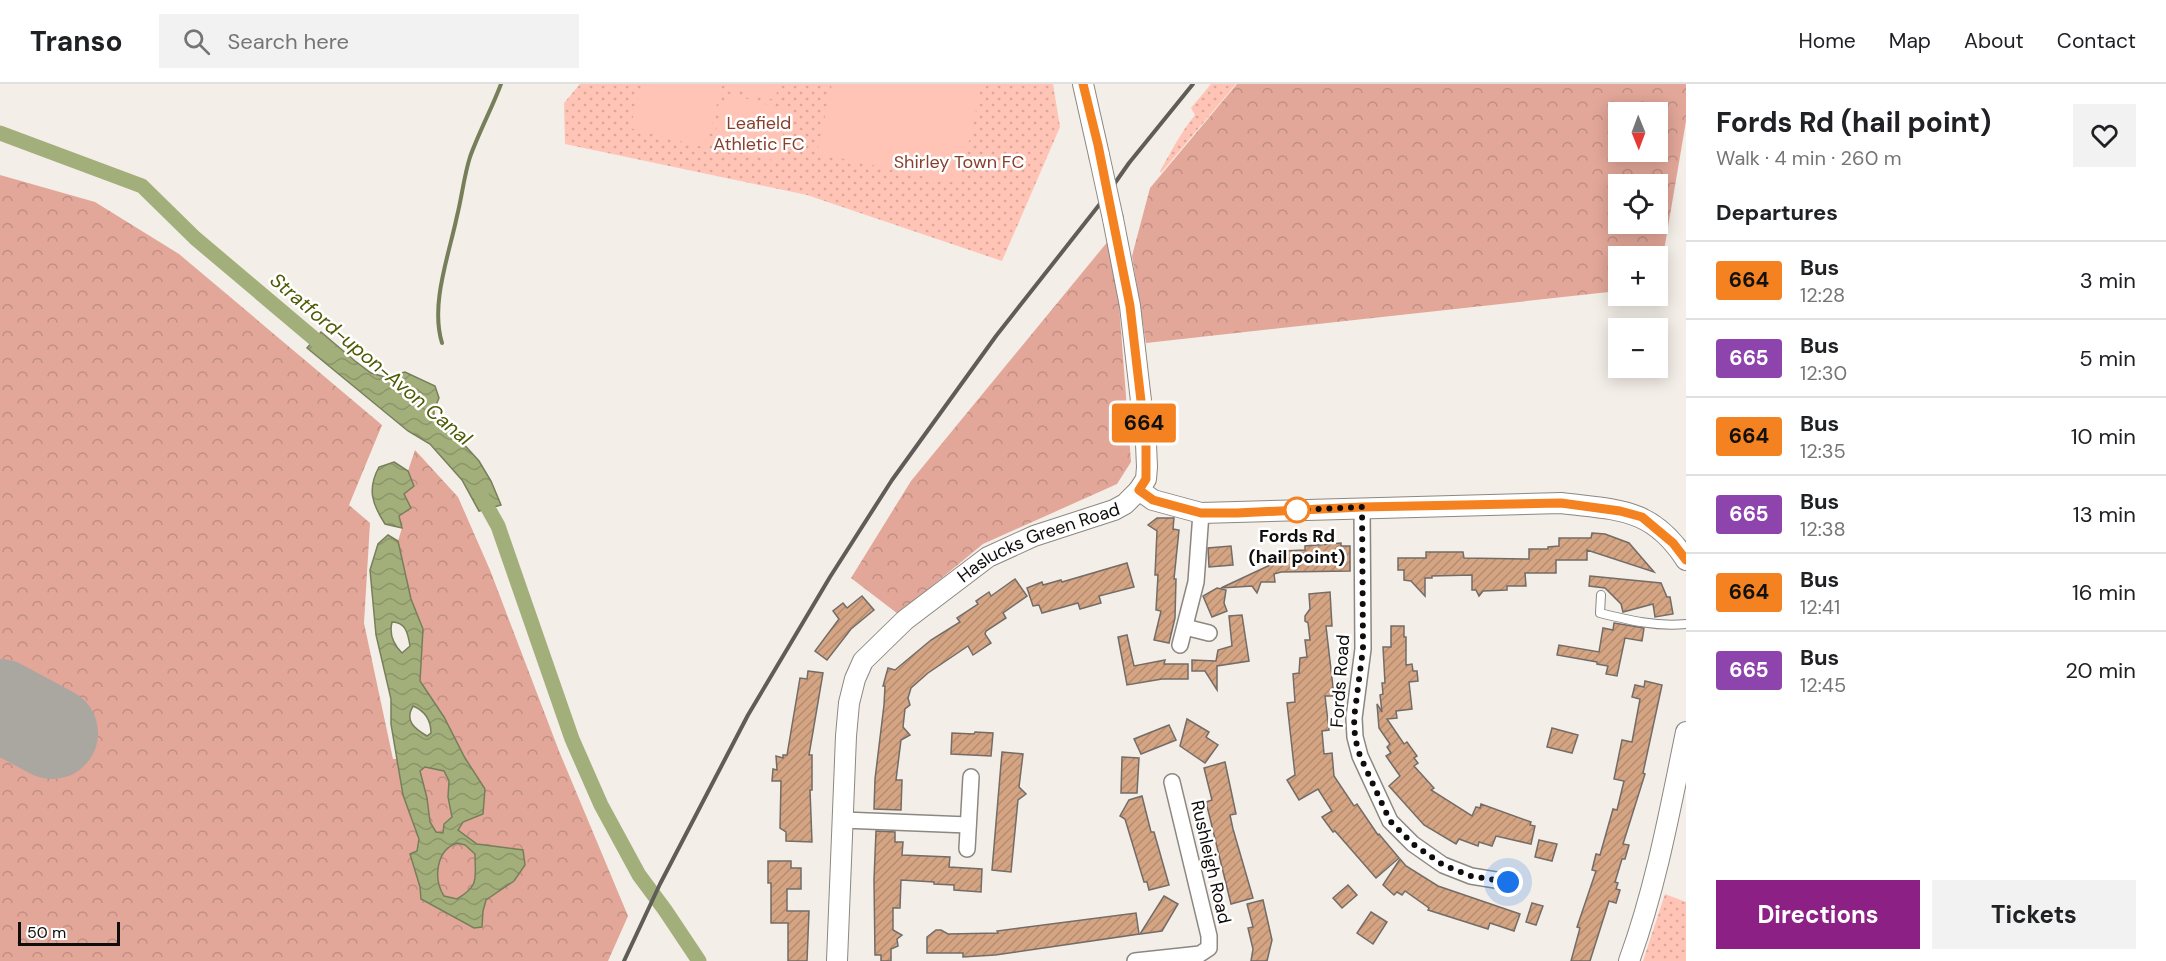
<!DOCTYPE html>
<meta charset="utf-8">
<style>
body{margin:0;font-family:"DM Sans",sans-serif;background:#f2f2f2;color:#202124;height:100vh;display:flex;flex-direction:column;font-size:22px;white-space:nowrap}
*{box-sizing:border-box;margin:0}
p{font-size:20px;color:#757577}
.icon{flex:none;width:33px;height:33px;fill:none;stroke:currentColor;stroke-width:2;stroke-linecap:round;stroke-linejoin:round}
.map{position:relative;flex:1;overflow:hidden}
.side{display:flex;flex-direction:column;background:#fff;width:480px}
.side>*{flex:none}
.badge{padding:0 12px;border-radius:4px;font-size:21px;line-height:39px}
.needle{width:39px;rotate:179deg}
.fabs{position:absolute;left:1608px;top:18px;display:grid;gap:12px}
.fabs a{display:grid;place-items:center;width:60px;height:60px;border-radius:0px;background:#fff;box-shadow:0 3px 15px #0003;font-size:30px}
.scale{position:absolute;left:18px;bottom:15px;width:102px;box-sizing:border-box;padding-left:6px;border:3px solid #100e0c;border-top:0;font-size:16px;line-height:21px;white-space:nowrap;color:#100e0c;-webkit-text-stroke:4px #fff;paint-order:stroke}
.you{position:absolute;width:30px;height:30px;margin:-15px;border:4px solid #fff;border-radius:50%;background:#1a73e8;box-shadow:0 0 0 9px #1a73e833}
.map>.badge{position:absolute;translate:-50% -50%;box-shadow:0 0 0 3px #fff}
h2{padding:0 30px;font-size:22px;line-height:54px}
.round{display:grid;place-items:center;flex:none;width:63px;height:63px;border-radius:0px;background:#f2f2f2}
.overview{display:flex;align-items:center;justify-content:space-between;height:102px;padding:0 30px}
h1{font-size:28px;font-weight:700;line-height:45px}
.primary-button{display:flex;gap:12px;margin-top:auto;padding:12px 30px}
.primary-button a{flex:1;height:69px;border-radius:0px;background:#8c2084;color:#fff;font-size:24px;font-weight:700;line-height:69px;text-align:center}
.primary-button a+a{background:#f2f2f2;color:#202124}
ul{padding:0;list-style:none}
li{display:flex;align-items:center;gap:18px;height:78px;padding:0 30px;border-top:2px solid #e0e0e0}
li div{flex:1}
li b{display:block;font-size:22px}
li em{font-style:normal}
li .badge{min-width:66px;font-weight:700;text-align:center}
header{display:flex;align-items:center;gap:36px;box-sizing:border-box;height:84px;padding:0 30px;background:#fff;border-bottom:2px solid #e0e0e0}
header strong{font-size:28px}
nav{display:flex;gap:33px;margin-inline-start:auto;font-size:21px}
.search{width:420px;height:54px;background:#f2f2f2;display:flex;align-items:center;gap:15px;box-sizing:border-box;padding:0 21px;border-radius:0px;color:#757577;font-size:22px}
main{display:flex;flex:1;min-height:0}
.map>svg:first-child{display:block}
.green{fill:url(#green-dots)}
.forest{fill:url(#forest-crowns);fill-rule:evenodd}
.pitch{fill:#ffc4b5}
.water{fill:url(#water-waves);stroke:#777f5a;stroke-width:1.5;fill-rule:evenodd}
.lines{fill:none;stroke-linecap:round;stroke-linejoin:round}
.stream{stroke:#777f5a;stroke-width:4}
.canal{stroke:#a3af7b;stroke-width:15}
.runway{stroke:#aaa6a0;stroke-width:92}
.building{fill:url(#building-hatch);stroke:#736c67;stroke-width:1.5}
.service-casing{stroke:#8c8881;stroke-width:10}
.minor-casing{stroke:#8c8881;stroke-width:18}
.tertiary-casing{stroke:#8c8881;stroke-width:22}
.service{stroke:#fff;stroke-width:8}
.minor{stroke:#fff;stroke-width:15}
.tertiary{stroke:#fff;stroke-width:20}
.rail{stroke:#605d59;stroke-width:4}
.tertiary-bridge-casing{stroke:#8c8881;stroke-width:22;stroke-linecap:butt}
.tertiary-bridge{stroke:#fff;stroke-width:20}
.line-casing{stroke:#fff;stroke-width:14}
.line{stroke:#f58220;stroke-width:9}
.walk{stroke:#100e0c;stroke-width:6;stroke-dasharray:0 10.8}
.stop-dot{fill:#fff;stroke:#f58220;stroke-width:3}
.labels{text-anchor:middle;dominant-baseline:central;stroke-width:5;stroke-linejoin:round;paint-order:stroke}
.park-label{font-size:18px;fill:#873f2e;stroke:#fff}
.stop-label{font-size:18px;font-weight:bold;fill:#100e0c;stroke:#fff}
.street-label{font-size:18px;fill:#100e0c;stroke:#fff}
.water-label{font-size:20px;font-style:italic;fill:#4e5b04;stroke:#fff}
</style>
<header>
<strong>Transo</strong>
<div class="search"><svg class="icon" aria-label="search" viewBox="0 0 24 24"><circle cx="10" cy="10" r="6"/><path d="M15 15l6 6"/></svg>Search here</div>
<nav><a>Home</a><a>Map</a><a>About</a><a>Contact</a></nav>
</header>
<main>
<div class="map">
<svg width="1686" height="877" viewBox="0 0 1686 877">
<defs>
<pattern id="green-dots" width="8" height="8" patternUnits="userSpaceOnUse" patternTransform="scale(1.5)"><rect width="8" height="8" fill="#ffc4b5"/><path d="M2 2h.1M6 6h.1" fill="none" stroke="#daa79a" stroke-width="1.8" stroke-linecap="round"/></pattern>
<pattern id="forest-crowns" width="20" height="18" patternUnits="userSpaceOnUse" patternTransform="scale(1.5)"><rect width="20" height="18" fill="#e2a799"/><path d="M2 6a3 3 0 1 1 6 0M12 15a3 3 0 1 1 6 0" fill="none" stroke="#c18f83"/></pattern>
<pattern id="water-waves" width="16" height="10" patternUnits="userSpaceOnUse" patternTransform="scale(1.5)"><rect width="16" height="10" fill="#a3af7b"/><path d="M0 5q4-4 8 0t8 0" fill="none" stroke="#8b9569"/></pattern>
<pattern id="building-hatch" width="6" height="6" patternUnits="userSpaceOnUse" patternTransform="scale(1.5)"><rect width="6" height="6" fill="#d4a483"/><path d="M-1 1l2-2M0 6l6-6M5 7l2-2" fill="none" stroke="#b58c70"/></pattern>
</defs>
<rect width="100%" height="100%" fill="#f3eee7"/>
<g class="green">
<path d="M580 0H1053L1060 43 1002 177 807 111 565 60 564 19Z"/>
<path d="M1211 0H1236L1161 89 1160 87C1171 68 1181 48 1195 31L1191 24Z"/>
<path d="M0 586 70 623 53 674 0 647Z"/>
<path d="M1665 810 1686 818V877H1643Z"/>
</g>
<g class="forest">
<path d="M1237 0H1686V37L1658 202V172H1618V207L1146 259 1132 172 1150 104ZM1658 28V68H1618V28ZM1658 100V140H1618V100Z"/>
<path d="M0 91 95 118 179 170 382 341 349 421 370 439 364 539 393 675 464 674 420 597 423 545 411 515 398 457 402 444 399 432 403 410 414 402 408 387 415 366 458 413 490 486 559 667 628 832 608 877H0V647L53 674 70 623 0 586Z"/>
<path d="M1109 156 1118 207 1131 378 1117 400 983 460 898 530 851 494 911 397Z"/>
</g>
<g class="pitch">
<path d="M642 0H722L706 64 630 44Z"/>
<path d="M728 0H779L775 16 727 4Z"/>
<path d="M832 0H982L959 100 817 69Z"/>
<path d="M726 9 789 27 776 77 712 61Z"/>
</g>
<g class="water">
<path d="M321 248 355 277 371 289 385 293 405 288 435 302 439 314 434 326V332L438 338 450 345 479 377 491 397 501 421 479 427 462 396 430 360 408 347 307 264Z"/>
<path d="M394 378 408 387 414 402 404 410 411 424 399 432 402 444 385 440C372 420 367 405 379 383Z"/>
<path d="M388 451 398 457 411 515 423 545 420 597 444 633 465 674 485 705 483 730 463 738 458 746 477 760 523 766 525 781 514 797 486 816 483 827 482 843 474 844 421 815 420 803 410 770 417 767 419 755 403 711 391 640V615L376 551 370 486 378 460ZM392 538C406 538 408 550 410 562L402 569C394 561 389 550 392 538ZM413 622C425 627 431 635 431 649L427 652C415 645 404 637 413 622ZM425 683 444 687 449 697 448 713 452 733 444 740 443 749 436 748 430 738 427 714 420 687ZM457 759 465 761 475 770C475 795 480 801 457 815L444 812C433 795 436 766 457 759Z"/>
</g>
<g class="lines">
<path class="stream" d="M442 259C430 220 449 171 457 132 462 112 464 92 470 73 479 48 492 24 501 0"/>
<g class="canal">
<path d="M0 49 142 102 195 154 330 268"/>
<path d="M479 408 498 442 572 655 601 721 639 791 665 826 699 877"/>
</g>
<path class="runway" d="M0 621 52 649"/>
</g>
<g class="building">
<path d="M1157 434H1174L1173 445 1179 446 1174 495H1176L1175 534 1169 559 1154 556 1161 527 1156 526 1158 491H1155L1157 447 1148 441Z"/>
<path d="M1592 449 1605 450 1629 459 1654 488 1587 466V476H1556V489H1525L1526 502H1507V506L1483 507 1479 512 1476 506H1472V491L1432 492V494H1425V512L1411 497 1404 496V486H1398V474H1426V468H1463L1464 474 1529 475V465H1548V463L1559 462V454H1591Z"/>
<path d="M1341 459V462H1350V487L1281 488 1274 490 1275 498H1261L1257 509 1252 502 1221 504 1285 474 1283 467 1305 466V462Z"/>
<path d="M1231 462 1233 481 1209 483 1208 464Z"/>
<path d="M1127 479 1134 503 1099 512 1101 519 1080 525 1078 519 1042 529 1039 521 1033 522 1027 504 1042 498 1043 501 1061 496 1062 498Z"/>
<path d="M1590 492 1661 499 1667 513H1670L1673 530 1655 533 1653 520 1623 528 1621 520 1605 504 1589 502Z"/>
<path d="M1015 495 1027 512 1003 529 1006 534 986 547 985 550 991 559 973 571 968 562 928 589 911 604 908 614 910 621 905 625 903 643 910 651 901 656 896 696H902L901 726 874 725 875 695 884 621 885 602H883L888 584 895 586 931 556 960 538 957 534 978 520 976 517 989 508 991 512Z"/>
<path d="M1217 504 1226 506 1224 519 1227 527 1212 533 1203 512Z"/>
<path d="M1330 508 1332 542H1326L1334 612H1325L1329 646 1322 647 1324 670 1332 669 1334 692 1354 722 1357 720 1378 751 1379 750 1399 774 1376 794 1335 747 1333 748 1322 733 1332 727 1318 705 1299 716 1287 696 1295 691 1287 619 1295 618 1293 590 1299 589 1300 574 1307 573 1305 556H1310L1308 539 1305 537V532L1310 525 1309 510Z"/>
<path d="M862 512 874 526 851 545 827 576 815 567 839 535 833 527 843 519 847 524Z"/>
<path d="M1242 531 1249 577 1217 582V606L1205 587H1192V576L1216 577 1218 566 1232 562 1229 532Z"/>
<path d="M1614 539 1644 544 1642 557 1625 554 1617 592 1606 590 1608 582 1597 580V578L1557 571 1559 561 1599 568 1603 544 1613 546Z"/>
<path d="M1391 542H1404V553H1406V581L1412 580 1413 587H1417L1418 597 1409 598 1412 625 1396 627 1397 634 1387 635 1404 660 1407 658 1417 672 1414 674 1418 679 1414 682 1434 704 1431 706 1472 732 1476 723 1480 724 1481 720 1531 738 1530 741 1535 742 1531 760 1496 752 1492 762 1479 758 1478 762 1459 755 1456 760 1424 741 1389 702 1400 692 1386 672 1391 669 1387 663 1390 660 1379 644 1377 620 1382 628 1380 611 1383 610 1382 599H1385L1383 563H1391Z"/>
<path d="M1127 551 1134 582 1165 576 1164 580H1188V595H1162L1127 601 1118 553Z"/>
<path d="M808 587 823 589 809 671H812V706H810L812 758 786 757V748L780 744 781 697H772L773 685 777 686 776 672 783 674V671H787L800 594 807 595Z"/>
<path d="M1645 597 1662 601 1643 689 1645 690 1623 760 1629 761 1625 775H1622L1615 798 1618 799 1616 805 1620 806 1616 819 1609 817 1590 877H1571L1580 844 1577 843 1596 787 1592 786 1596 770 1600 771 1613 725 1617 726 1624 697 1614 695 1622 656 1632 658 1640 615 1632 613 1635 601 1644 603Z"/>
<path d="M1187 635 1209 648 1206 653 1218 661 1205 679 1180 662Z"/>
<path d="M1169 641 1176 656 1141 670 1134 655Z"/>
<path d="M1552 644 1578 651 1572 669 1547 663Z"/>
<path d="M975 648 993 649 991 672 951 670 952 649 974 650Z"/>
<path d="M1002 668 1023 670 1019 703 1026 710 1018 716 1011 788 992 786Z"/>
<path d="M1122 673 1139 674 1137 709H1121Z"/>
<path d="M1225 678 1236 730 1230 731 1233 745 1253 814 1231 820 1206 718 1212 716 1204 684Z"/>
<path d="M1142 712 1151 748H1154L1169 801 1149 806 1147 798H1144L1125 735 1120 732 1129 716Z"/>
<path d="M876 747 895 748V758H903L902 771 950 773 949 783 982 785 981 808 954 806V801L934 800V798L901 796 900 824H893V846L902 851 897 855 898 862 891 865V877H881V871H875L874 796Z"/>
<path d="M1539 756 1557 760 1552 777 1535 773Z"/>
<path d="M1400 775 1406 782 1438 802 1520 830 1514 847 1490 839 1488 845 1428 826 1429 824 1405 807 1402 811 1397 808 1394 811 1383 801Z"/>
<path d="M768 777H791V784H801V805H787V827H809L807 877H788V839H771V799H768Z"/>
<path d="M1348 801 1357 811 1342 824 1333 814Z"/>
<path d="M1164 812 1178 820 1162 847 1140 850Z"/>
<path d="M1263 816 1272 856 1267 877H1251L1253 865 1248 844 1253 843 1247 820Z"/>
<path d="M1532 819 1543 822 1536 841 1526 838Z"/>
<path d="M1371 828 1387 838 1373 860 1357 849Z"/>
<path d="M1136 829 1139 850 995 871 963 873V869H927V853L936 846H941L948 850 998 849 997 847Z"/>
</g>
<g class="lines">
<g class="service-casing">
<path id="service" d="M1601 511 1600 529C1628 536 1656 543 1686 540"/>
</g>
<g class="minor-casing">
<g id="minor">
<path d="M1362 423 1363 565 1354 634 1355 653 1360 672 1390 737 1413 760 1443 781 1471 792 1508 798"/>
<path d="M1185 543 1209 549"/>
<path d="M1180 561 1196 498 1201 429"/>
<path d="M843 736 968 741"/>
<path d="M967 765 971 693"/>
<path d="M1135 877 1200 870 1209 864V852L1172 698"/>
</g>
</g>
<g class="tertiary-casing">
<g id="tertiary">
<path d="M1083 0 1099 71"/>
<path d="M1139 406 1153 416 1201 429 1561 419C1617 426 1652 423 1686 476"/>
<path id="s1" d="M837 877 846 652 849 619 855 595 863 577 905 536 988 473 1034 452 1114 426 1125 420 1139 406 1146 395 1147 383 1146 360 1130 222 1113 135"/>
<path d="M1629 877C1656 803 1670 726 1686 648"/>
</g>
</g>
<use href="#service" class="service"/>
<use href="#minor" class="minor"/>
<use href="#tertiary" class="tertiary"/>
<path class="rail" d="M624 877 660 800 748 631 830 493 892 396 996 252 1103 116 1129 79 1193 0"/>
<g class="tertiary-bridge-casing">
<path id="tertiary-bridge" d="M1099 71 1113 135"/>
</g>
<use href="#tertiary-bridge" class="tertiary-bridge"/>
</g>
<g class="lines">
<g class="line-casing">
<path id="line" d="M1083 0 1098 61 1130 222 1146 360V395L1139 406 1153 416 1201 429H1237L1362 423 1561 419 1620 427 1642 433 1673 459 1686 476"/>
</g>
<use href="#line" class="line"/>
<path class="walk" d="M1297 426 1362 423 1363 565 1354 634 1355 654 1360 672 1390 737 1413 760 1443 781 1471 792 1508 798"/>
</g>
<circle class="stop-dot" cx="1297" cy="426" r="12"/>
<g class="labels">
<g class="park-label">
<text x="759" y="39">Leafield<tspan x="759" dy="21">Athletic FC</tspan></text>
<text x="959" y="78">Shirley Town FC</text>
</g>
<g class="stop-label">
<text x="1297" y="452">Fords Rd<tspan x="1297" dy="21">(hail point)</tspan></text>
</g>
<g class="street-label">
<text stroke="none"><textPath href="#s1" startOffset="518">Haslucks Green Road</textPath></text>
<text transform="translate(1340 597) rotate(-86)">Fords Road</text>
<text transform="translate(1211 778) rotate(77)">Rushleigh Road</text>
</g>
<g class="water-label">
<text transform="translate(371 275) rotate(40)">Stratford-upon-Avon Canal</text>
</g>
</g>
</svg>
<div class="fabs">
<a><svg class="needle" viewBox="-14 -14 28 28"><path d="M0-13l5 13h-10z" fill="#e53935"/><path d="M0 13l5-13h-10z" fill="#757577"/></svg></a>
<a><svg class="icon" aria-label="locate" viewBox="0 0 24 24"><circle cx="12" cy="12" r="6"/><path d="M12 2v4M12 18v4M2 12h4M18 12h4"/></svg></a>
<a>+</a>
<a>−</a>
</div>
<div class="scale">50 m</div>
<div class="you" style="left:1508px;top:798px"></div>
<b class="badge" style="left:1144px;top:339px;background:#f58220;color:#111">664</b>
</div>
<section class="side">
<div class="overview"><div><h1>Fords Rd (hail point)</h1><p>Walk · 4 min · 260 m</p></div><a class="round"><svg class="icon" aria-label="heart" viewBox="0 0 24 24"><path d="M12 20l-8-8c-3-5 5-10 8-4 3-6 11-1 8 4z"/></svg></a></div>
<h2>Departures</h2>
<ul>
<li><span class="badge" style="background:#f58220;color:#111">664</span><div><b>Bus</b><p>12:28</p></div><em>3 min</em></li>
<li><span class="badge" style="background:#8e44ad;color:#fff">665</span><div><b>Bus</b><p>12:30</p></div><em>5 min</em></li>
<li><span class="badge" style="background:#f58220;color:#111">664</span><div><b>Bus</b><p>12:35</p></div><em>10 min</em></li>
<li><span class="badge" style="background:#8e44ad;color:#fff">665</span><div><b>Bus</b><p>12:38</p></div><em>13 min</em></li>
<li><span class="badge" style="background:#f58220;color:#111">664</span><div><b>Bus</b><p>12:41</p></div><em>16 min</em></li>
<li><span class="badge" style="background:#8e44ad;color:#fff">665</span><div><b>Bus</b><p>12:45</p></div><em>20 min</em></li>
</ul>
<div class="primary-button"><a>Directions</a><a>Tickets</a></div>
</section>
</main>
